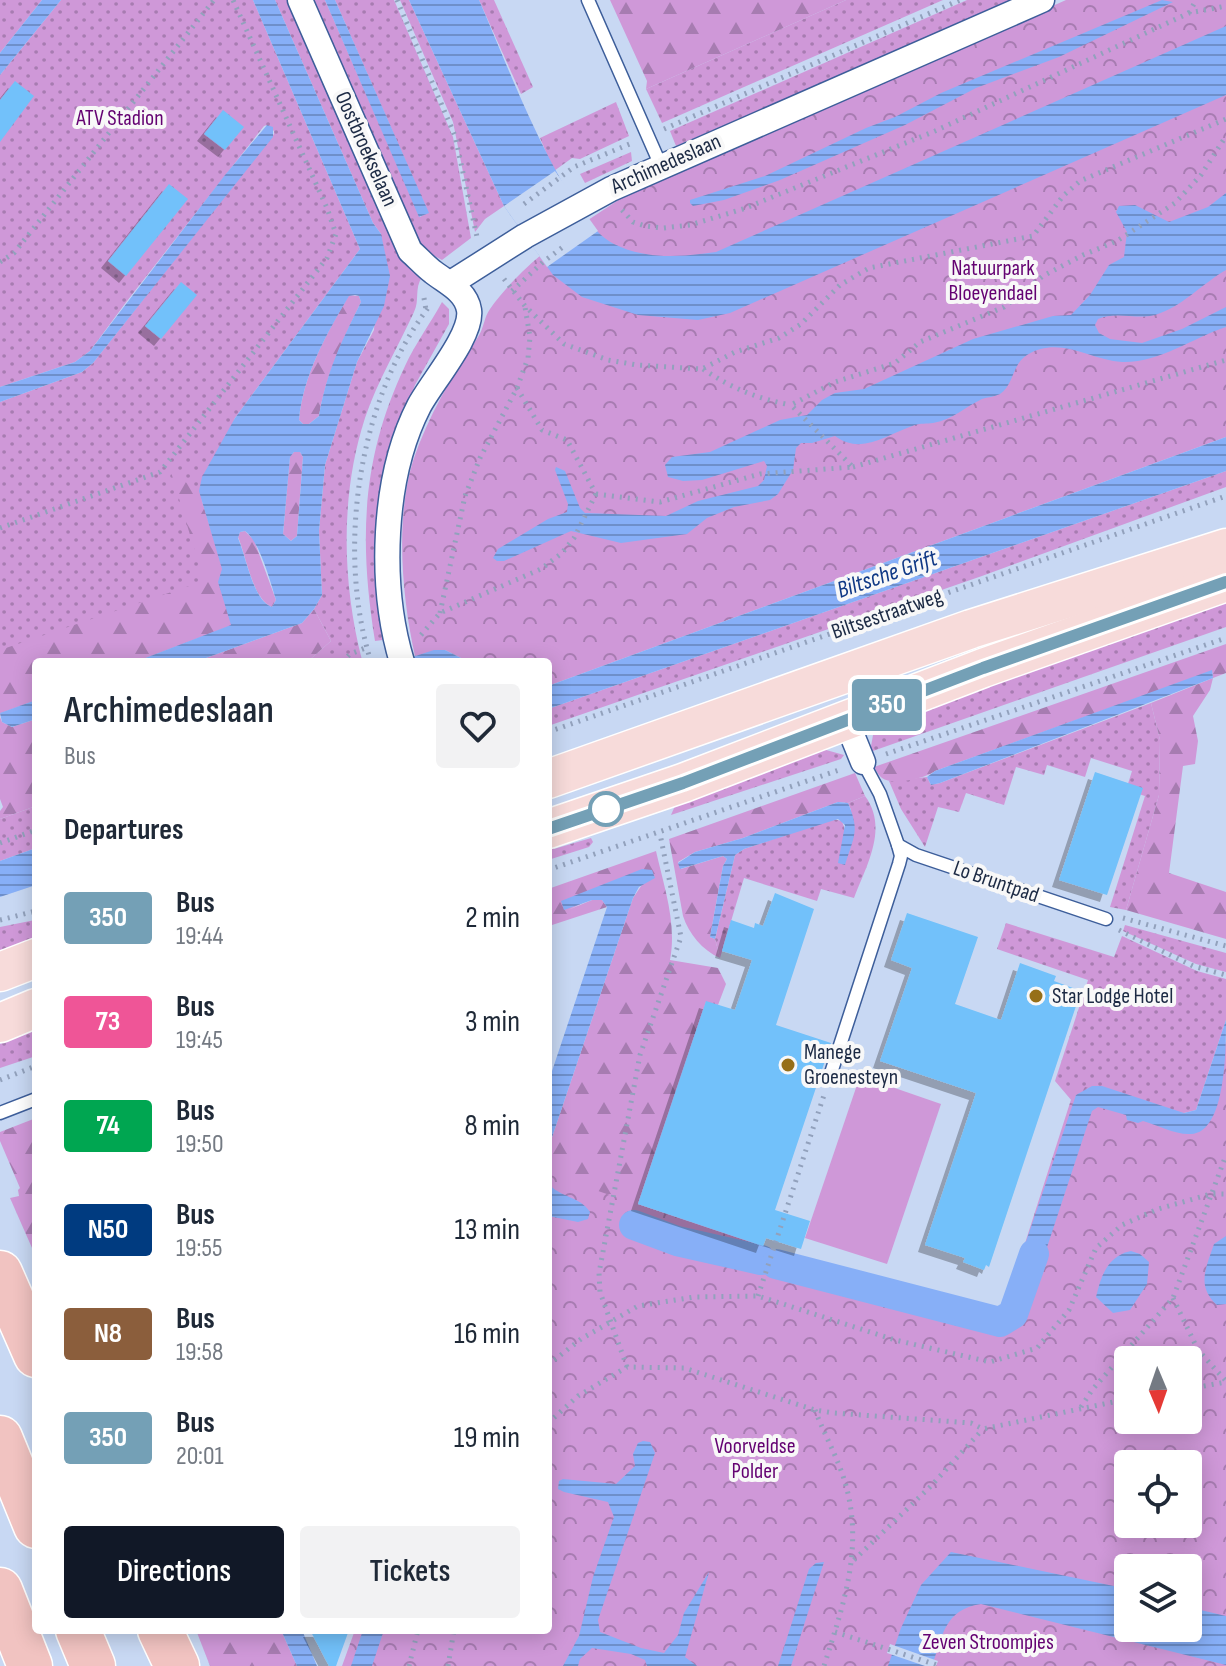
<!DOCTYPE html>
<style>
body{margin:0;font-family:"Sofia Sans Condensed",sans-serif;background:#f2f2f3;color:#1f2937;height:100vh;display:flex;flex-direction:column;font-size:30px;white-space:nowrap}
*{box-sizing:border-box;margin:0}
p{font-size:26px;color:#747a83}
.icon{flex:none;width:44px;height:44px;fill:none;stroke:currentColor;stroke-width:2;stroke-linecap:round;stroke-linejoin:round}
.map{position:relative;flex:1;overflow:hidden}
.drawer{position:absolute;left:32px;top:658px;width:520px;height:976px;display:flex;flex-direction:column;background:#fff;border-radius:8px;box-shadow:0 4px 20px #0003}
.drawer>*{flex:none}
.badge{padding:0 16px;border-radius:6px;font-size:28px;line-height:52px}
.needle{width:52px;rotate:178deg}
.tools{position:absolute;left:1114px;top:1346px;display:grid;gap:16px}
.tools a{display:grid;place-items:center;width:88px;height:88px;border-radius:8px;background:#fff;box-shadow:0 4px 20px #0003;font-size:40px}
.map>.badge{position:absolute;translate:-50% -50%;box-shadow:0 0 0 4px #fff}
h2{padding:0 32px;font-size:30px;line-height:72px}
.round{display:grid;place-items:center;flex:none;width:84px;height:84px;border-radius:8px;background:#f2f2f3}
.summary{display:flex;align-items:center;justify-content:space-between;height:136px;padding:0 32px}
h1{font-size:38px;font-weight:600;line-height:60px}
.primary-button{display:flex;gap:16px;margin-top:auto;padding:16px 32px}
.primary-button a{flex:1;height:92px;border-radius:8px;background:#111827;color:#fff;font-size:32px;font-weight:600;line-height:92px;text-align:center}
.primary-button a+a{background:#f2f2f3;color:#1f2937}
ul{padding:0;list-style:none}
li{display:flex;align-items:center;gap:24px;height:104px;padding:0 32px}
li div{flex:1}
li b{display:block;font-size:30px}
li em{font-style:normal}
li .badge{min-width:88px;font-weight:700;text-align:center}
.map>svg:first-child{display:block}
.grass{fill:url(#grass-dots)}
.forest{fill:url(#forest-firs)}
.park{fill:url(#park-crowns);fill-rule:evenodd}
.pitch{fill:#cf98d8}
.water{fill:url(#water-rules);fill-rule:evenodd}
.pier{fill:#c8d8f3}
.lines{fill:none;stroke-linecap:round;stroke-linejoin:round}
.canal{stroke:#87aff7;stroke-width:30}
.building{fill:#72c1fa;filter:url(#shadow)}
.service-casing{stroke:#3d5e9a;stroke-width:15}
.minor-casing{stroke:#3d5e9a;stroke-width:27}
.primary-casing{stroke:#fff;stroke-width:41}
.motorway-casing{stroke:#fff;stroke-width:47}
.path{stroke:#92a1bc;stroke-width:5;stroke-dasharray:2 6;stroke-linecap:butt}
.service{stroke:#fff;stroke-width:12}
.minor{stroke:#fff;stroke-width:24}
.primary{stroke:#f7dbda;stroke-width:38}
.motorway{stroke:#f1c3c1;stroke-width:44}
.line-casing{stroke:#fff;stroke-width:18}
.line{stroke:#74a0b6;stroke-width:12}
.stop-dot{fill:#fff;stroke:#74a0b6;stroke-width:4}
.poi-dot{fill:#966f19;stroke:#f8f8f8;stroke-width:3}
.labels{text-anchor:middle;dominant-baseline:central;stroke-width:8;stroke-linejoin:round;paint-order:stroke}
.park-label{font-size:22px;fill:#640272;stroke:#f8f8f8}
.street-label{font-size:22px;fill:#1c2a44;stroke:#f8f8f8}
.poi-label{font-size:22px;fill:#1c2a44;stroke:#f8f8f8;text-anchor:start}
.water-label{font-size:24px;font-style:italic;fill:#0f3885;stroke:#f8f8f8}
</style>
<div class="map">
<svg width="1226" height="1666" viewBox="0 0 1226 1666">
<defs>
<pattern id="grass-dots" width="8" height="8" patternUnits="userSpaceOnUse" patternTransform="scale(2)"><rect width="8" height="8" fill="#cf98d8"/><path d="M2 2h.1M6 6h.1" fill="none" stroke="#a77cb1" stroke-width="1.8" stroke-linecap="round"/></pattern>
<pattern id="forest-firs" width="22" height="20" patternUnits="userSpaceOnUse" patternTransform="scale(2)"><rect width="22" height="20" fill="#cf98d8"/><path d="M5 1l3.5 6h-7zM16 11l3.5 6h-7z" fill="#a77cb1"/></pattern>
<pattern id="park-crowns" width="20" height="18" patternUnits="userSpaceOnUse" patternTransform="scale(2)"><rect width="20" height="18" fill="#cf98d8"/><path d="M2 6a3 3 0 1 1 6 0M12 15a3 3 0 1 1 6 0" fill="none" stroke="#a77cb1"/></pattern>
<pattern id="water-rules" width="6" height="5" patternUnits="userSpaceOnUse" patternTransform="scale(2)"><rect width="6" height="5" fill="#87aff7"/><path d="M0 2.5h6" fill="none" stroke="#6e8fca"/></pattern>
<filter id="shadow"><feDropShadow dx="-7" dy="7" stdDeviation="0" flood-color="#0004"/></filter>
</defs>
<rect width="100%" height="100%" fill="#c8d8f3"/>
<g class="grass">
<path d="M0 0H42L0 53Z"/>
<path d="M61 0H253L360 249 235 418 201 501 223 569 232 625 135 662H36V700L0 713V402L82 372 93 363 274 134V131L267 125 264 126 127 301 90 351 75 362 0 387V75Z"/>
<path d="M275 0H289L422 277C414 289 420 300 414 312 398 347 378 380 365 418 340 495 342 582 362 660L358 662H307L331 641 314 609 322 595 319 531 325 465 357 362 374 330 381 234 373 223Z"/>
<path d="M309 0H325L420 217 428 212 335 0H394L453 137 471 238 442 260 427 252 419 243Z"/>
<path d="M400 0H409L504 206 485 219 475 232 453 122Z"/>
<path d="M479 0H494L533 87 521 94Z"/>
<path d="M846 0H943L662 123 646 89Z"/>
<path d="M967 0H1016L676 146 670 131Z"/>
<path d="M616 102 629 136 580 159 572 158 554 171 540 138Z"/>
<path d="M631 152 632 161 585 183 580 174Z"/>
<path d="M442 302 449 309V324L415 385 403 416 376 577 383 640 375 641C359 541 361 459 405 366 415 344 430 324 442 302Z"/>
<path d="M1226 471V487L982 576 548 726V709Z"/>
<path d="M1220 603H1226V627L870 752 873 735 903 713Z"/>
<path d="M1151 703 1160 740 1159 795 1126 910 1110 907 1145 796 1126 790 1132 771 1091 758 1085 777 1047 765 1044 775 1016 767 1004 805 966 793 959 812 938 807 925 847 901 809 889 781 927 777 931 785 940 783Z"/>
<path d="M819 748 844 755 841 759 671 815 678 799Z"/>
<path d="M865 796C889 828 866 866 854 898L821 889 817 901 744 878 720 958 715 939 735 855 744 849 833 819 842 821 845 830 851 810 848 803Z"/>
<path d="M36 806V848L0 861V819Z"/>
<path d="M591 838 593 842 589 847 548 860V845H551L554 849Z"/>
<path d="M35 920 36 940 0 951V927Z"/>
<path d="M1006 923 1114 957 1122 936 1197 971 1226 979V1020L1196 1110 1184 1113 1072 1101 1055 1081 1088 980 997 949Z"/>
<path d="M1125 925 1226 953V972L1196 964 1123 931Z"/>
<path d="M36 1030V1056L0 1068V1044Z"/>
</g>
<g class="forest">
<path d="M610 0H846L646 89 647 81Z"/>
<path d="M349 295 359 296 361 302C343 340 326 374 319 416L309 424H303L299 420C303 375 327 333 349 295Z"/>
<path d="M294 452H300L303 457 297 536 291 541 283 534 290 456Z"/>
<path d="M171 472 199 491 223 569 218 582 232 625 135 662H36V700L1 713 0 717V650L204 581Z"/>
<path d="M245 531 254 540 276 600 272 607C253 600 246 556 238 537L240 532Z"/>
<path d="M314 609 331 641 307 662H195L302 623Z"/>
<path d="M1226 644V673L1213 678 1210 690 1193 716 1198 741 1195 764 1183 766 1169 873 1226 892V939L1126 910 1159 795 1160 740 1151 703 1213 678 1212 671 935 771C927 778 892 786 882 778 879 776 876 770 874 767Z"/>
<path d="M0 717 2 722 12 727 36 719V806L0 819V811L3 807 0 799Z"/>
<path d="M855 773 865 796 848 803 838 802 743 838 695 852 678 862 681 869 723 856 727 859 723 866 710 937 715 939 720 958C702 950 689 934 683 916L669 839Z"/>
<path d="M656 851C664 887 677 923 670 960L718 968 726 984 718 1005 706 1002 638 1204 763 1246 951 1301 1001 1311 1035 1339 548 1183V1149L633 898 652 870 568 910 592 900H602L607 907 549 926 548 889Z"/>
<path d="M36 1118V1257L10 1198 19 1196 18 1190 20 1188 0 1141V1132Z"/>
<path d="M196 1630H281L297 1666H210Z"/>
</g>
<g class="park">
<path d="M1066 0H1226V437L548 686V662H469L445 650 415 656C402 598 395 519 413 461 428 416 452 376 478 337 484 328 484 317 490 309 498 297 511 283 522 272 551 244 586 221 620 199Z"/>
<path d="M1226 1041V1666H342L355 1630H548V1174C697 1224 847 1279 1001 1311L1018 1265 1076 1084 1199 1123ZM1128 1360H1188V1420H1128ZM1128 1464H1188V1524H1128ZM1128 1568H1188V1628H1128Z"/>
</g>
<path class="pitch" d="M860 1076 941 1104 887 1264 805 1238Z"/>
<g class="water">
<path d="M42 0H61L0 75V53Z"/>
<path d="M253 0H275L373 223 381 234 390 276 384 306 357 362 325 465 319 531 322 595 314 609 302 623 195 662H135L231 625 218 582 222 569 199 491 202 477 235 418 360 249ZM355 295 359 296 361 302C341 343 327 370 319 416L309 424H303L299 420C303 375 327 333 349 296ZM294 452H300L303 457 297 536 291 541 283 534 290 457ZM245 531C260 542 270 581 276 600L272 607C253 601 246 556 238 538L240 532Z"/>
<path d="M325 0H335L429 213 419 217Z"/>
<path d="M409 0H479C503 54 564 219 614 244 646 260 681 257 716 252L1226 26V95L730 313 698 320 638 315 582 297 553 275 504 206Z"/>
<path d="M1162 0 1173 2 1059 57 976 88 905 125 780 180 724 200 693 206 690 203V200L765 176 866 128 895 117 941 93Z"/>
<path d="M267 125 273 127V137L93 363 82 372 0 402V387L75 362 90 351 225 175Z"/>
<path d="M1226 193V270C1203 283 1182 307 1155 315 1136 320 1117 311 1098 319L1095 325 1099 333 1110 339 1142 343 1182 329 1226 307V327C1192 338 1160 363 1122 362 1089 360 1060 335 1027 355 1012 364 1014 385 1000 394 994 397 988 397 982 399 965 407 954 419 933 423 927 424 920 423 915 425 887 434 862 456 835 436L812 443H801L796 448 793 470 778 494 770 500 734 507 707 518 687 534 621 543 571 531 504 561H497L493 558 498 549 548 519 567 512 568 504 555 470 556 467 565 471 580 508 585 513 666 516 698 501 758 486 764 480 767 466 764 461 702 480 683 481 668 477 665 465 672 457 710 452 780 420 807 415 822 400 835 393 864 389 973 339 1053 316 1071 315 1090 295 1109 265 1124 257 1127 232 1116 212 1119 206 1135 205 1169 222 1208 207Z"/>
<path d="M1226 437V471L548 709V686Z"/>
<path d="M434 650H445L469 662H397Z"/>
<path d="M1212 670 1213 678 940 783 931 785 927 777 935 771Z"/>
<path d="M36 700V719L12 727 2 722 0 713Z"/>
<path d="M838 802 848 803C860 831 854 836 845 865L838 863 845 825 838 819 744 849 735 855 715 939 710 937 723 866 727 859 723 856 680 869 678 863 695 852 743 838Z"/>
<path d="M36 848V885L0 897V861Z"/>
<path d="M642 869 652 870 655 878 639 887 633 898 548 1149V1083L607 907 602 900H592L564 910 561 901Z"/>
<path d="M1226 1020C1226 1049 1226 1133 1191 1134 1175 1135 1158 1125 1143 1121L1138 1123 1127 1120 1126 1115 1098 1107 1092 1111 1024 1317 1018 1265 1076 1095 1092 1086H1102L1184 1113 1196 1110Z"/>
<path d="M548 1183C560 1198 580 1196 590 1212L588 1219 578 1222 548 1216Z"/>
<path d="M1226 1236V1304L1217 1305C1196 1286 1206 1268 1214 1244Z"/>
<path d="M1131 1251 1140 1254 1149 1262 1147 1284 1130 1310 1113 1313 1096 1297C1101 1275 1108 1256 1131 1251Z"/>
<path d="M643 1441 650 1442 655 1453 598 1620 600 1632 641 1648 664 1653 678 1635 684 1613 709 1572 685 1657 697 1666H647L645 1660 631 1654 592 1648 580 1659 578 1666H563L579 1636 593 1577 614 1517 608 1502 564 1492 558 1489 559 1481 563 1479 616 1484 635 1466 633 1454 638 1443Z"/>
<path d="M951 1552 1128 1589V1628H1188V1607L1226 1616V1665L981 1604C944 1610 943 1635 932 1666H888L901 1628 921 1585Z"/>
<path d="M824 1562 791 1666H778L809 1569 816 1563Z"/>
<path d="M281 1630H302L317 1666H297Z"/>
<path d="M363 1630H384L372 1666H351Z"/>
</g>
<g class="pier">
<path d="M555 171 598 231 547 267 504 206Z"/>
<path d="M890 1644 938 1661 936 1666H925L887 1653Z"/>
</g>
<g class="lines">
<g class="canal">
<path d="M634 1225 677 1241 761 1260"/>
<path d="M776 1264 1000 1322 1013 1314 1034 1254"/>
</g>
</g>
<g class="building">
<path d="M15 81 34 96 0 142V100Z"/>
<path d="M223 110 244 127 225 150 204 134Z"/>
<path d="M169 184 188 199 126 276 108 261Z"/>
<path d="M181 282 197 295 161 339 145 326Z"/>
<path d="M1095 772 1143 788 1107 895 1059 880Z"/>
<path d="M775 893 814 909 776 1025 831 1043 775 1210 810 1221 801 1249 766 1238 763 1246 638 1204 706 1001 735 1010 752 960 722 951 731 920 754 928 755 923 763 926Z"/>
<path d="M907 913 978 937 955 1004 1001 1020 1020 963 1056 976 1054 981 1081 991 989 1267 986 1265 984 1270 963 1262 965 1258 925 1245 976 1093 880 1061 912 968 891 960Z"/>
<path d="M310 1630H349L336 1666H329Z"/>
</g>
<g class="lines">
<g class="service-casing">
<g id="service">
<path d="M588 0 661 166"/>
<path d="M863 762 880 794 898 845 916 855 1106 919"/>
<path d="M830 1076 899 864 901 856 898 845"/>
<path d="M0 1113 36 1099"/>
</g>
</g>
<g class="minor-casing">
<g id="minor">
<path d="M300 0 410 251C418 258 425 266 433 272 447 283 466 291 469 310 473 335 431 383 419 406 382 478 379 586 402 662"/>
<path d="M451 283 525 236 611 189 1042 0"/>
<path d="M846 720 863 762"/>
</g>
</g>
<g class="primary-casing">
<g id="primary">
<path d="M548 779 971 629 1226 548"/>
<path d="M548 829 683 783 983 668 1226 582"/>
<path d="M0 972 36 958"/>
<path d="M0 1023 36 1008"/>
</g>
</g>
<g class="motorway-casing">
<g id="motorway">
<path d="M0 1273 36 1355"/>
<path d="M0 1438 36 1526"/>
<path d="M0 1590 30 1666"/>
<path d="M78 1630 93 1666"/>
<path d="M160 1630 177 1666"/>
</g>
</g>
<g class="path">
<path d="M397 0 455 136 477 237"/>
<path d="M1189 13 1196 0"/>
<path d="M664 129 960 0"/>
<path d="M524 204 574 167 632 143"/>
<path d="M622 210 633 222 645 226 663 228 690 225 743 209 935 131 1189 13 1226 6"/>
<path d="M0 262 14 253 214 0"/>
<path d="M504 279 525 306 564 344 608 360 637 365 702 369 735 352 779 338 801 324 840 285 869 268 1033 236 1063 196 1080 181 1226 119"/>
<path d="M512 291 543 262 563 247"/>
<path d="M424 298 426 310"/>
<path d="M703 369C731 388 758 399 791 405"/>
<path d="M517 388 542 430 567 440 596 494"/>
<path d="M853 467 1226 360"/>
<path d="M596 494 660 502 760 474 853 467 791 405 835 382 895 363 920 342 1004 307 1043 276 1083 255 1117 241 1175 203 1201 175 1226 136"/>
<path d="M0 528 160 472 327 258 336 234 327 208 233 0"/>
<path d="M440 613 465 496 480 458 517 388 528 358 530 337 525 307"/>
<path d="M421 635 440 613 541 569 562 553 574 538 596 494"/>
<path d="M342 662 350 654 368 647"/>
<path d="M371 662C336 551 358 401 428 308"/>
<path d="M548 732 1226 496"/>
<path d="M886 754 1226 638"/>
<path d="M0 843 36 830"/>
<path d="M548 870 842 769"/>
<path d="M1123 918 1226 946"/>
<path d="M0 920 36 911"/>
<path d="M1119 930 1193 966 1226 975"/>
<path d="M0 1080 36 1066"/>
<path d="M758 1296 825 1092"/>
<path d="M1173 1298 1198 1350 1226 1381"/>
<path d="M548 1365 581 1339 638 1306 694 1297 758 1296 895 1340 990 1362 1037 1348 1069 1310 1096 1248 1122 1225 1158 1209 1211 1194H1226"/>
<path d="M627 1367 600 1292 599 1273 640 1055 681 937 660 834"/>
<path d="M1188 1389 1226 1382"/>
<path d="M1081 1407 1092 1390 1173 1298 1226 1155"/>
<path d="M815 1410C823 1431 834 1451 842 1473 866 1541 845 1600 824 1666"/>
<path d="M548 1423 578 1396 627 1367 684 1368 815 1410 834 1413 971 1423 983 1429 1128 1399"/>
<path d="M854 1560 931 1486 983 1429"/>
<path d="M835 1632 940 1666"/>
<path d="M409 1666 418 1630"/>
<path d="M448 1666 454 1630"/>
</g>
<use href="#service" class="service"/>
<use href="#minor" class="minor"/>
<use href="#primary" class="primary"/>
<use href="#motorway" class="motorway"/>
</g>
<g class="lines">
<g class="line-casing">
<path id="line" d="M548 829 683 783 983 668 1226 582"/>
</g>
<use href="#line" class="line"/>
</g>
<circle class="stop-dot" cx="606" cy="809" r="16"/>
<g class="poi-dot">
<circle cx="1036" cy="996" r="8"/>
<circle cx="788" cy="1065" r="8"/>
</g>
<g class="labels">
<g class="park-label">
<text x="120" y="118">ATV Stadion</text>
<text x="993" y="268">Natuurpark<tspan x="993" dy="25">Bloeyendael</tspan></text>
<text x="755" y="1446">Voorveldse<tspan x="755" dy="25">Polder</tspan></text>
<text x="988" y="1642">Zeven Stroompjes</text>
</g>
<g class="street-label">
<text transform="translate(366 149) rotate(66)">Oostbroekselaan</text>
<text transform="translate(666 164) rotate(-24)">Archimedeslaan</text>
<text transform="translate(887 614) rotate(-19)">Biltsestraatweg</text>
<text transform="translate(996 882) rotate(19)">Lo Bruntpad</text>
</g>
<g class="poi-label">
<text x="1052" y="996">Star Lodge Hotel</text>
<text x="804" y="1052">Manege<tspan x="804" dy="25">Groenesteyn</tspan></text>
</g>
<g class="water-label">
<text transform="translate(887 574) rotate(-19)">Biltsche Grift</text>
</g>
</g>
</svg>
<div class="tools">
<a><svg class="needle" viewBox="-14 -14 28 28"><path d="M0-13l5 13h-10z" fill="#e53935"/><path d="M0 13l5-13h-10z" fill="#747a83"/></svg></a>
<a><svg class="icon" aria-label="locate" viewBox="0 0 24 24"><circle cx="12" cy="12" r="6"/><path d="M12 2v4M12 18v4M2 12h4M18 12h4"/></svg></a>
<a><svg class="icon" aria-label="layers" viewBox="0 0 24 24"><path d="M12 4l9 5-9 5-9-5zM3 14l9 5 9-5"/></svg></a>
</div>
<b class="badge" style="left:887px;top:705px;background:#74a0b6;color:#fff">350</b>
<section class="drawer">
<div class="summary"><div><h1>Archimedeslaan</h1><p>Bus</p></div><a class="round"><svg class="icon" aria-label="heart" viewBox="0 0 24 24"><path d="M12 20l-8-8c-3-5 5-10 8-4 3-6 11-1 8 4z"/></svg></a></div>
<h2>Departures</h2>
<ul>
<li><span class="badge" style="background:#74a0b6;color:#fff">350</span><div><b>Bus</b><p>19:44</p></div><em>2 min</em></li>
<li><span class="badge" style="background:#ef5597;color:#fff">73</span><div><b>Bus</b><p>19:45</p></div><em>3 min</em></li>
<li><span class="badge" style="background:#00a651;color:#fff">74</span><div><b>Bus</b><p>19:50</p></div><em>8 min</em></li>
<li><span class="badge" style="background:#003b80;color:#fff">N50</span><div><b>Bus</b><p>19:55</p></div><em>13 min</em></li>
<li><span class="badge" style="background:#8b5e3c;color:#fff">N8</span><div><b>Bus</b><p>19:58</p></div><em>16 min</em></li>
<li><span class="badge" style="background:#74a0b6;color:#fff">350</span><div><b>Bus</b><p>20:01</p></div><em>19 min</em></li>
</ul>
<div class="primary-button"><a>Directions</a><a>Tickets</a></div>
</section>
</div>
